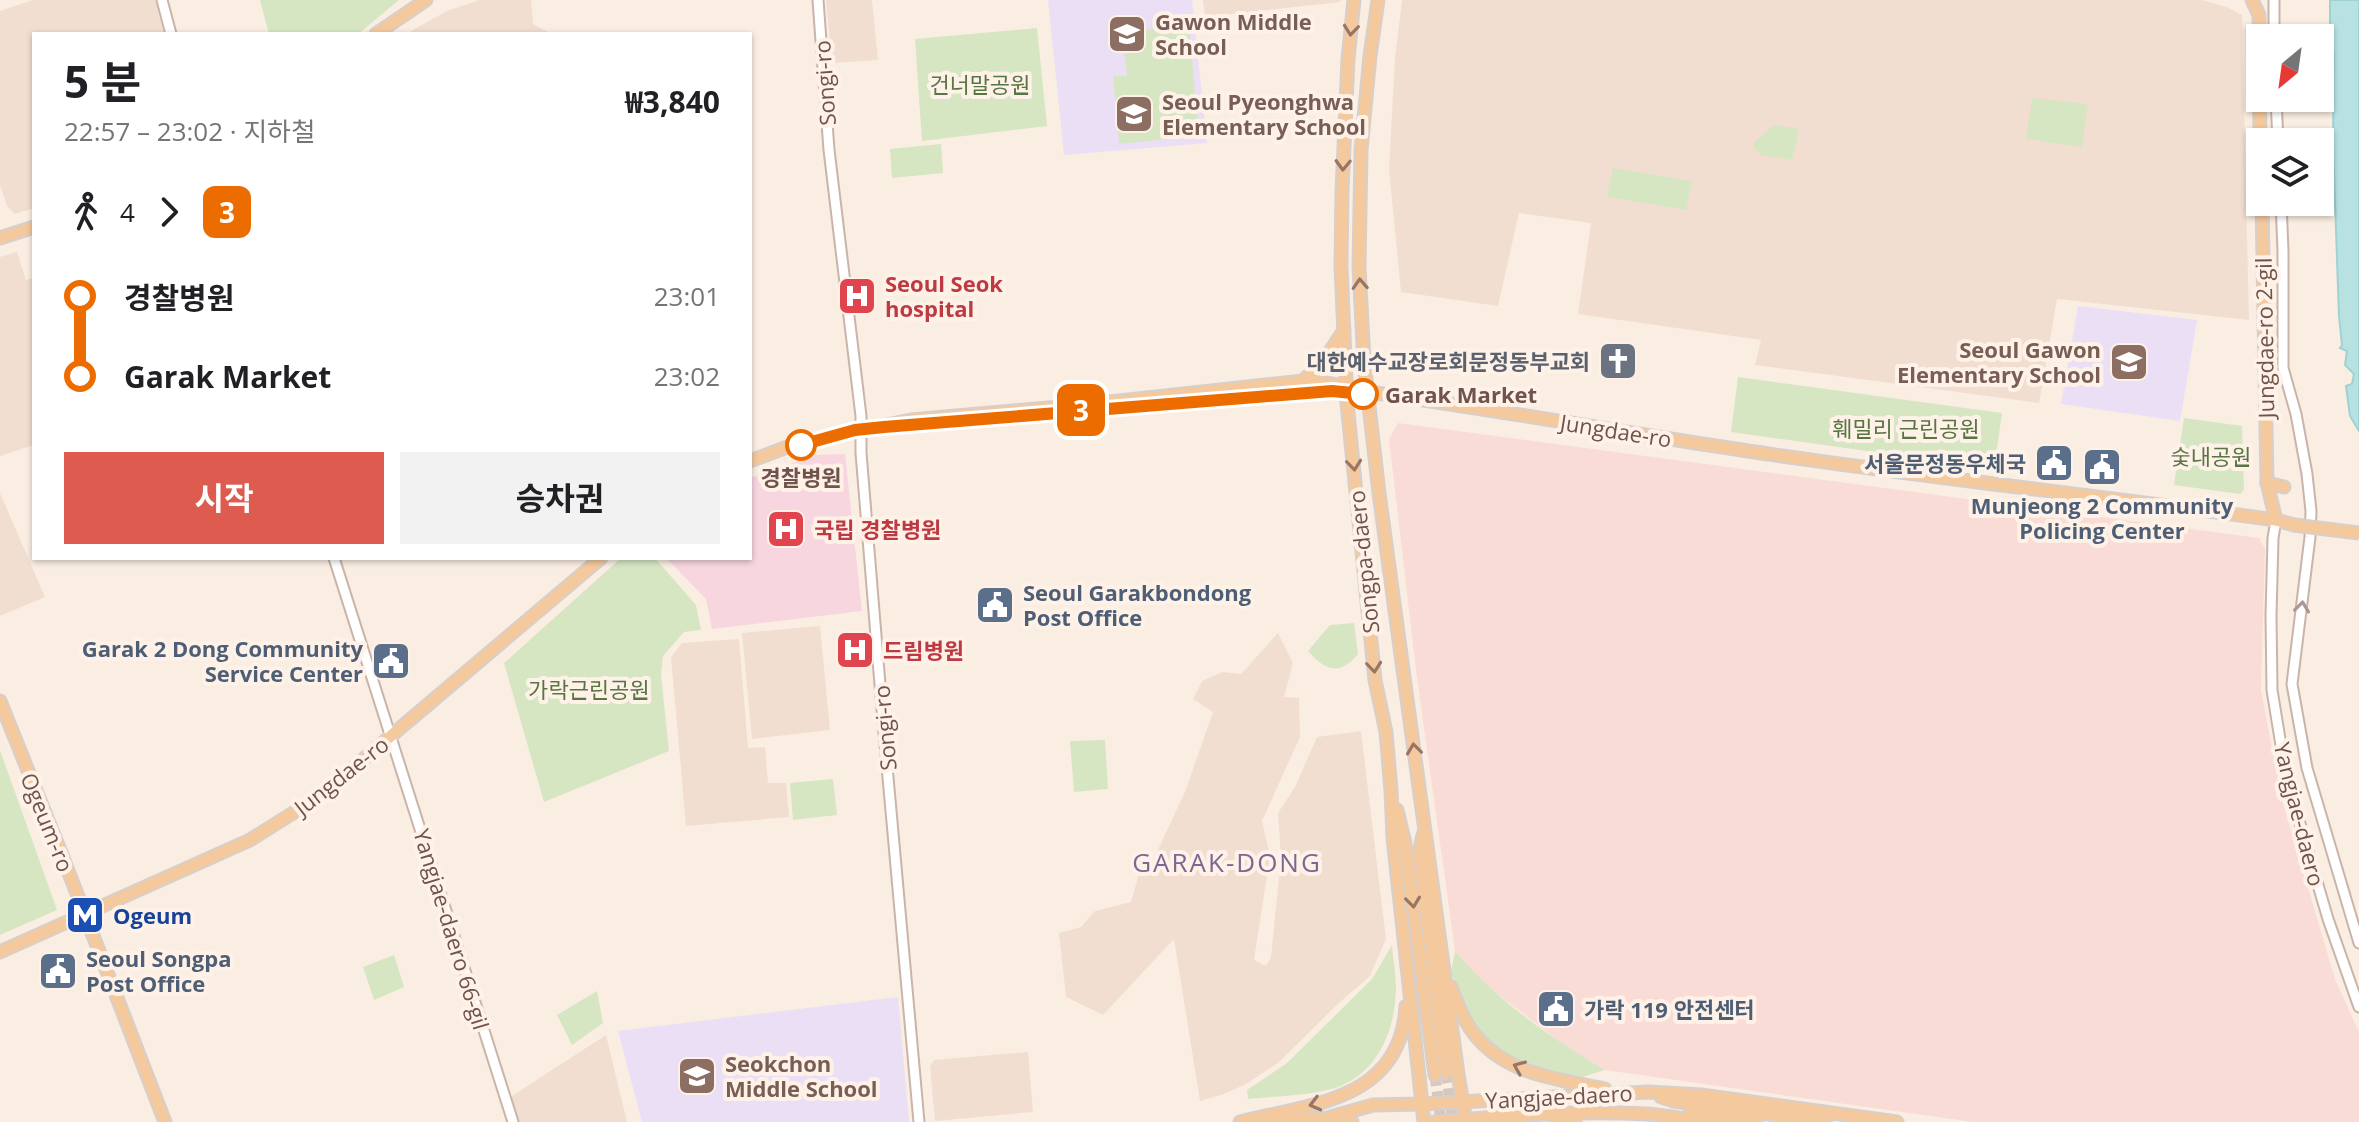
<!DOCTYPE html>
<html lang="ko">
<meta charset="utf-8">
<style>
body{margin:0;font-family:"Open Sans","Noto Sans KR",sans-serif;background:#f2f2f2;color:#202124;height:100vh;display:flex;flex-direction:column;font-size:30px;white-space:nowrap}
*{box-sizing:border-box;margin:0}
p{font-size:26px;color:#757577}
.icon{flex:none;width:44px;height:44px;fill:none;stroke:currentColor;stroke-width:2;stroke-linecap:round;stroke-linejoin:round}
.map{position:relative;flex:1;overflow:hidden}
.side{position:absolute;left:32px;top:32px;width:720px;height:528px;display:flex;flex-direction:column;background:#fff;border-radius:0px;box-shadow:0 2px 6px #0004}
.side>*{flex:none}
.badge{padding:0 16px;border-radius:12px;font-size:28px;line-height:52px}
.needle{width:52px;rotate:209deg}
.fabs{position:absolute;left:2246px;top:24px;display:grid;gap:16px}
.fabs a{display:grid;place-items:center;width:88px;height:88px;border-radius:0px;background:#fff;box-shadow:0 2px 6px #0004;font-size:40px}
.map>.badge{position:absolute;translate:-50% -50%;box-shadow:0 0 0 4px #fff}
.legs{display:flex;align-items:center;gap:12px;height:88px;padding:0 32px;font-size:26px}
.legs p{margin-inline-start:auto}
.headline{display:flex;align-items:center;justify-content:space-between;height:136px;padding:0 32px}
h1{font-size:44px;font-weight:700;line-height:60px}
.cta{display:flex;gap:16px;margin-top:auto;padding:16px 32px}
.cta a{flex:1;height:92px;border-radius:0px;background:#dd5b4f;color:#fff;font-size:32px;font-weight:700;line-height:92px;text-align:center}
.cta a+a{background:#f2f2f2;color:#202124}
ul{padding:0 32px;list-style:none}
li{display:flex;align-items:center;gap:28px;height:80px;font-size:30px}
li i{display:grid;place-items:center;width:12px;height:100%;margin:0 10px;background:currentColor}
li i::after{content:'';width:20px;height:20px;margin:-10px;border:6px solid;border-radius:50%;background:#fff}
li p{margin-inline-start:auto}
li:first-child i{background:linear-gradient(#0000 50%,currentColor 0)}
li:last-child i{background:linear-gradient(currentColor 50%,#0000 0)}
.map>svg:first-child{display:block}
.residential{fill:#f1ded1}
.commercial{fill:#fadcd6}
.education{fill:#ebdff6}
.medical{fill:#f8d6df}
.green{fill:#d6e6c2}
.water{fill:#b8e2e2;stroke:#9fd2d3;stroke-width:2}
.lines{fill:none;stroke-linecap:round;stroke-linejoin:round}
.major-tunnel{stroke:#d8c7bc;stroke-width:11;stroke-dasharray:11 5.5;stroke-linecap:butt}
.minor-casing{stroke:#cab4aa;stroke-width:13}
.major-casing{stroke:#d7cfcc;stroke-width:15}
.minor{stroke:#fff;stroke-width:9}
.major{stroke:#f5c99e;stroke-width:11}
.major-bridge-casing{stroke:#d7cfcc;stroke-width:15;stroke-linecap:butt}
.major-bridge{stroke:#f5c99e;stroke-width:11}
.oneway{stroke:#987663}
.oneway2{stroke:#a99892}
.line-1-casing{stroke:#fff;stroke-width:18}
.line-1{stroke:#ed6c00;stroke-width:12}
.stop-1-dot{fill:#fff;stroke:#ed6c00;stroke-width:4}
.labels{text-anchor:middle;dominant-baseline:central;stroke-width:8;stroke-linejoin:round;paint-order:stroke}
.education-label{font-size:22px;font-weight:bold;fill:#785e54;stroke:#fef2e8;text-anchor:start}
.street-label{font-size:22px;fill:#70534a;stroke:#fef2e8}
.park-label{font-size:22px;fill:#597543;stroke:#fef2e8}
.health-label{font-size:22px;font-weight:bold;fill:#be3a42;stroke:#fef2e8;text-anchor:start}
.worship-label{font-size:22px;font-weight:bold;fill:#5b616d;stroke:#fef2e8;text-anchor:end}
.stop-label{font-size:22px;font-weight:bold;fill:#70534a;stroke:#fef2e8;text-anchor:start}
.service-label{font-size:22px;font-weight:bold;fill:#4e5e75;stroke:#fef2e8;text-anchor:start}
.transit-label{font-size:22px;font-weight:bold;fill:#164399;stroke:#fef2e8;text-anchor:start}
.quarter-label{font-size:26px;letter-spacing:2px;fill:#7e6693;stroke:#fef2e8}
</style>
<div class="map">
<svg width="2359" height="1122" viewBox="0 0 2359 1122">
<rect width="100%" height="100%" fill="#faeee2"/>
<g class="residential">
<path d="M33 0H155L164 34H34V208L15 214 7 206 0 185V11Z"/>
<path d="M480 0H531L533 24 552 34H409L414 29 449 10Z"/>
<path d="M826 0H872L878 60 832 63Z"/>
<path d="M1203 0H1340V2L1205 17Z"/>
<path d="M1402 0H2202L2227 7 2242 15 2249 320 2057 299 2039 403 1755 365 1761 340 1578 314 1591 223 1519 213 1498 306 1401 292 1389 169 1395 57Z"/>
<path d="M17 252 26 280 34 278V445L0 456V257Z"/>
<path d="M0 493 45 597 0 616Z"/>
<path d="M820 626 830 730 752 739 742 633Z"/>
<path d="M1278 633 1293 663 1284 697 1299 698 1300 737 1262 821 1270 856 1254 960 1266 966 1271 957 1281 857 1278 813 1295 787 1317 737 1361 731 1386 939 1370 976 1340 1002 1278 1063 1246 1084 1224 1094 1200 1101 1174 939 1103 1015 1066 997 1059 933 1081 927 1095 911 1131 902 1139 874 1147 873 1185 792 1213 712 1193 699 1202 681 1222 672 1241 674Z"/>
<path d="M739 639 748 748 765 747 768 783H786L789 817 686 826 671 657 682 643Z"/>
<path d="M606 1035 627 1122H515L509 1104 512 1096Z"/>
<path d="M1028 1052 1033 1112 935 1121 930 1067 934 1060Z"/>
</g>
<path class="commercial" d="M1398 423 2259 538 2265 549 2261 690 2282 800 2335 979 2359 1032V1122H1973L1605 1070 1565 1046 1476 977 1455 951 1416 670 1389 439Z"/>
<g class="education">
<path d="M1048 0H1192L1207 143 1064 155Z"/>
<path d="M2078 306 2197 320 2180 421 2061 404Z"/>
<path d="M898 997 909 1122H642L618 1031Z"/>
</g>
<path class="medical" d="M845 454 862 611 712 629 706 599 666 558H750V478L815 455Z"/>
<g class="green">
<path d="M260 0H399L358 34H269Z"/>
<path d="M1189 26 1199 136 1119 144 1113 76H1127L1122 32Z"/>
<path d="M1037 28 1047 126 922 141 915 39Z"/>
<path d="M2032 98 2088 104 2082 147 2026 139Z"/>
<path d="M1774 125 1799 129 1792 160 1761 155 1754 148V142Z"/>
<path d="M941 144 943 173 892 178 890 149Z"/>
<path d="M1613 168 1692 181 1686 210 1607 197Z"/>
<path d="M1738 377 2002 413 1994 469 1731 432Z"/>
<path d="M2184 418 2242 426 2244 490 2240 494 2174 485Z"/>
<path d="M621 558H655L696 605 701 630 684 632 663 656 661 675 669 751 544 802 504 663Z"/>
<path d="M1354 623 1358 654C1339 677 1325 670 1308 651L1330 625Z"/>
<path d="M1105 740 1108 789 1074 792 1070 741Z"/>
<path d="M0 750 57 910 0 935Z"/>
<path d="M833 779 837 815 793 820 790 783Z"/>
<path d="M1392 945C1393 959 1396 974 1396 989 1395 1030 1378 1074 1335 1088 1308 1096 1276 1096 1248 1099L1247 1090 1287 1063 1372 979Z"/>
<path d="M1455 951C1496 1000 1551 1038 1605 1070L1582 1077 1539 1071 1514 1062 1492 1048 1474 1029 1459 997 1451 971Z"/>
<path d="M394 955 404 987 374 1000 363 967Z"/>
<path d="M597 991 603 1023 572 1045 557 1015Z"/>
</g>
<path class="water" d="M2330 0H2359V431L2350 416 2346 386 2352 384 2354 374 2345 365 2347 351 2340 348 2342 345 2339 316 2333 144 2334 53 2330 39Z"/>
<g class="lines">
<g class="major-tunnel">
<path d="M1446 1072 1453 1122"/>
<path d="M1435 1075 1441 1122"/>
</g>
<g class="minor-casing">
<g id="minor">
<path d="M162 0 171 34"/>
<path d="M818 0 829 150 861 416V453L884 733 919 1122"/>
<path d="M2274 0V38"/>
<path d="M2276 98 2278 142"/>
<path d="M2281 202 2283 251V368L2296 414 2307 474 2311 511 2310 537 2292 684 2307 768 2359 943"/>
<path d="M2276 520 2273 538 2271 616 2272 690 2286 776 2328 919 2359 1007"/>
<path d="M334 558 513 1122"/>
</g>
</g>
<g class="major-casing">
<g id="major">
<path d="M1354 0 1348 59 1342 191 1341 266 1347 403 1375 680 1386 732 1391 790 1393 838 1424 1122"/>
<path d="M1378 0 1370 56 1361 150 1359 267 1364 362 1379 493 1458 1074 1466 1122"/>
<path d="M2252 0 2259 15 2260 142"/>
<path d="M376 34 426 0"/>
<path d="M2262 202 2267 483 2276 520"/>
<path d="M0 238 34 227"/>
<path d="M1303 381 1325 359 1344 330"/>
<path d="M750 461 798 443 911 420 1082 405 1303 381 1323 382 1369 392C1510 412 1649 437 1789 457 1951 480 2114 498 2276 520L2294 525"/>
<path d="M2267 483 2284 487"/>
<path d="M0 701 62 855 165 1122"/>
<path d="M1397 810 1405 843 1435 1075"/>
<path d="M1423 835 1419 854 1446 1072"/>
<path d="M0 952 250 840 320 796 601 558"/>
<path d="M1451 987C1457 1002 1462 1018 1472 1031 1503 1074 1557 1079 1605 1089"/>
<path d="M1661 1097 1673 1101 1826 1122"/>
<path d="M1690 1113 1757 1122"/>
<path d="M1331 1118 1352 1122"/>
<path d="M1240 1122C1312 1104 1401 1100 1406 1006"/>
<path d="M1274 1122 1327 1118 1373 1105 1421 1104 1648 1092 1701 1095 1897 1122"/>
<path d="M1434 1122C1505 1116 1575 1110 1646 1114 1665 1115 1684 1119 1702 1122"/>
<path d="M1555 1122 1576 1118"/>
</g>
</g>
<use href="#minor" class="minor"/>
<use href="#major" class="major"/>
<g class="major-bridge-casing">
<path id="major-bridge" d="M2294 525 2359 533"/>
</g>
<use href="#major-bridge" class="major-bridge"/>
</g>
<defs><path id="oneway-chevron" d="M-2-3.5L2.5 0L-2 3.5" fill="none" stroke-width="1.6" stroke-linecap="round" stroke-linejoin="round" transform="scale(2)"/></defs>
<g class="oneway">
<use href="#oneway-chevron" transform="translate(1351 30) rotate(96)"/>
<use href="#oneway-chevron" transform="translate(1343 165) rotate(92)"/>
<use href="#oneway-chevron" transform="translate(1360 284) rotate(-93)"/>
<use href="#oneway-chevron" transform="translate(1354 465) rotate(84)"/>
<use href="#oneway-chevron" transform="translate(1374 667) rotate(84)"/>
<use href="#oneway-chevron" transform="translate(1414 749) rotate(-97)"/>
<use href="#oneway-chevron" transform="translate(1413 902) rotate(83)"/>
<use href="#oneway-chevron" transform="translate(1519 1067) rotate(-157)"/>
<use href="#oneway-chevron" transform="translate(1315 1104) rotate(166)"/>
</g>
<use class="oneway2" href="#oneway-chevron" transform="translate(2302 607) rotate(-83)"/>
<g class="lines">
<g class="line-1-casing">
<path id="line-1" d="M801 445 855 430 884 427 1332 391 1363 394"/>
</g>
<use href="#line-1" class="line-1"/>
</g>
<defs>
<g id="school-square" transform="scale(2)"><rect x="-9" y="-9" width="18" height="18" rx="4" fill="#8d6e63" stroke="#fef2e8"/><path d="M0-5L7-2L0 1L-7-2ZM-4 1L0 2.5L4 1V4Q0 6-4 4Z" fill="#fff"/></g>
<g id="hospital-square" transform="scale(2)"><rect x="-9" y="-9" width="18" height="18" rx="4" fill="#e0444e" stroke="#fef2e8"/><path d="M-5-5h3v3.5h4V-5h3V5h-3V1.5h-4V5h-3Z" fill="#fff"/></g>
<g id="church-square" transform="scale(2)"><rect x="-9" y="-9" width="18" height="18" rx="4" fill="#6b7280" stroke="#fef2e8"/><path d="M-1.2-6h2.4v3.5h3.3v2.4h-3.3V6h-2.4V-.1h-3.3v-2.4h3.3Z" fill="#fff"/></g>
<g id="civic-square" transform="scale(2)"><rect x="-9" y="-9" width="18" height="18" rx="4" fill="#5c6f8a" stroke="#fef2e8"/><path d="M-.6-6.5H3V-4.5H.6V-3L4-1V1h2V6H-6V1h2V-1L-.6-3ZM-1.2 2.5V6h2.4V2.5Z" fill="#fff"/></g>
<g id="metro-square" transform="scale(2)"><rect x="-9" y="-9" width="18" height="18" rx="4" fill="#1a4fb4" stroke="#fef2e8"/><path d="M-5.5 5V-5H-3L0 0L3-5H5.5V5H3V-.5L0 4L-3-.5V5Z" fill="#fff"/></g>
</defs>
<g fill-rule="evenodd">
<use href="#school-square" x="1127" y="34"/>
<use href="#school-square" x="1134" y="114"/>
<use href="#hospital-square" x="857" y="296"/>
<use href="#church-square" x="1618" y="361"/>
<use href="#school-square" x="2129" y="362"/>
<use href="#civic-square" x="2054" y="463"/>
<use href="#civic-square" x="2102" y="467"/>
<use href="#hospital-square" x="786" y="529"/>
<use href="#civic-square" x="995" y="605"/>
<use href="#hospital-square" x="855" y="650"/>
<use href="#civic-square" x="391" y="661"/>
<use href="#metro-square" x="85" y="915"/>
<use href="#civic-square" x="58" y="971"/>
<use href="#civic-square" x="1556" y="1009"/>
<use href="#school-square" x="697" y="1076"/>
</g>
<g class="stop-1-dot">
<circle cx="1363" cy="394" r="14"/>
<circle cx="801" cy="445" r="14"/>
</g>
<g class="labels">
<g class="education-label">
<text x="1155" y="21">Gawon Middle<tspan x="1155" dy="25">School</tspan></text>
<text x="1162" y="101">Seoul Pyeonghwa<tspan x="1162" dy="25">Elementary School</tspan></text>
<text x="2101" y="349" text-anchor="end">Seoul Gawon<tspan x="2101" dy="25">Elementary School</tspan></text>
<text x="725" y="1063">Seokchon<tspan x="725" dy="25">Middle School</tspan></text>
</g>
<g class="street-label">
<text transform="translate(824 83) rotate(-94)">Songi-ro</text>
<text transform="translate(2264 338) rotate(-91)">Jungdae-ro 2-gil</text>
<text transform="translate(1616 430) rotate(9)">Jungdae-ro</text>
<text transform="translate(1363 562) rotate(-96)">Songpa-daero</text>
<text transform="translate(884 728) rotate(-95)">Songi-ro</text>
<text transform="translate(341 775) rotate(-38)">Jungdae-ro</text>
<text transform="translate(2300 814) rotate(76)">Yangjae-daero</text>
<text transform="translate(48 822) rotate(68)">Ogeum-ro</text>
<text transform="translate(452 929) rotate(73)">Yangjae-daero 66-gil</text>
<text transform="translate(1559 1096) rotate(-3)">Yangjae-daero</text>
</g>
<g class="park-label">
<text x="980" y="84">건너말공원</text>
<text x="1906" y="428">훼밀리 근린공원</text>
<text x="2211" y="456">숯내공원</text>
<text x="589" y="689">가락근린공원</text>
</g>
<g class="health-label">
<text x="885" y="283">Seoul Seok<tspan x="885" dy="25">hospital</tspan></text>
<text x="814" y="529">국립 경찰병원</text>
<text x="883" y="650">드림병원</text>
</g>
<g class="worship-label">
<text x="1590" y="361">대한예수교장로회문정동부교회</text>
</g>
<g class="stop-label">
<text x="1385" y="394">Garak Market</text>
<text x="801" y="477" text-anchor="middle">경찰병원</text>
</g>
<g class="service-label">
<text x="2026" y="463" text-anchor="end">서울문정동우체국</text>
<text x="2102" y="505" text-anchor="middle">Munjeong 2 Community<tspan x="2102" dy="25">Policing Center</tspan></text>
<text x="1023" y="592">Seoul Garakbondong<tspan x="1023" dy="25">Post Office</tspan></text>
<text x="363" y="648" text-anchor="end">Garak 2 Dong Community<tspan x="363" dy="25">Service Center</tspan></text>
<text x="86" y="958">Seoul Songpa<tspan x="86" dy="25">Post Office</tspan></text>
<text x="1584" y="1009">가락 119 안전센터</text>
</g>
<g class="transit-label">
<text x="113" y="915">Ogeum</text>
</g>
<g class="quarter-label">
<text x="1227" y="862">GARAK-DONG</text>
</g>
</g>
</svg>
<div class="fabs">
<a><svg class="needle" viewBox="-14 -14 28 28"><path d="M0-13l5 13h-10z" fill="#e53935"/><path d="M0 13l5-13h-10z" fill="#757577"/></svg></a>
<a><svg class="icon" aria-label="layers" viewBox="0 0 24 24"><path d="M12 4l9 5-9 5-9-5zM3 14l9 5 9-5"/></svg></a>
</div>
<b class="badge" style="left:1081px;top:410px;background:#ed6c00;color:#fff">3</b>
<section class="side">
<div class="headline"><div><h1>5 분</h1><p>22:57 – 23:02 · 지하철</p></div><b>₩3,840</b></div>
<div class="legs"><svg class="icon" aria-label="walk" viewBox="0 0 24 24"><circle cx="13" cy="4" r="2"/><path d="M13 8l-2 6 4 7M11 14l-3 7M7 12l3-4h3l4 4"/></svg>4<svg class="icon" aria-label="forward" viewBox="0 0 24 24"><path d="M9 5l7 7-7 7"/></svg><b class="badge" style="background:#ed6c00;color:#fff">3</b></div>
<ul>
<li><i style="color:#ed6c00"></i><b>경찰병원</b><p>23:01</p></li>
<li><i style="color:#ed6c00"></i><b>Garak Market</b><p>23:02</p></li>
</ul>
<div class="cta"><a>시작</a><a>승차권</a></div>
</section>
</div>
